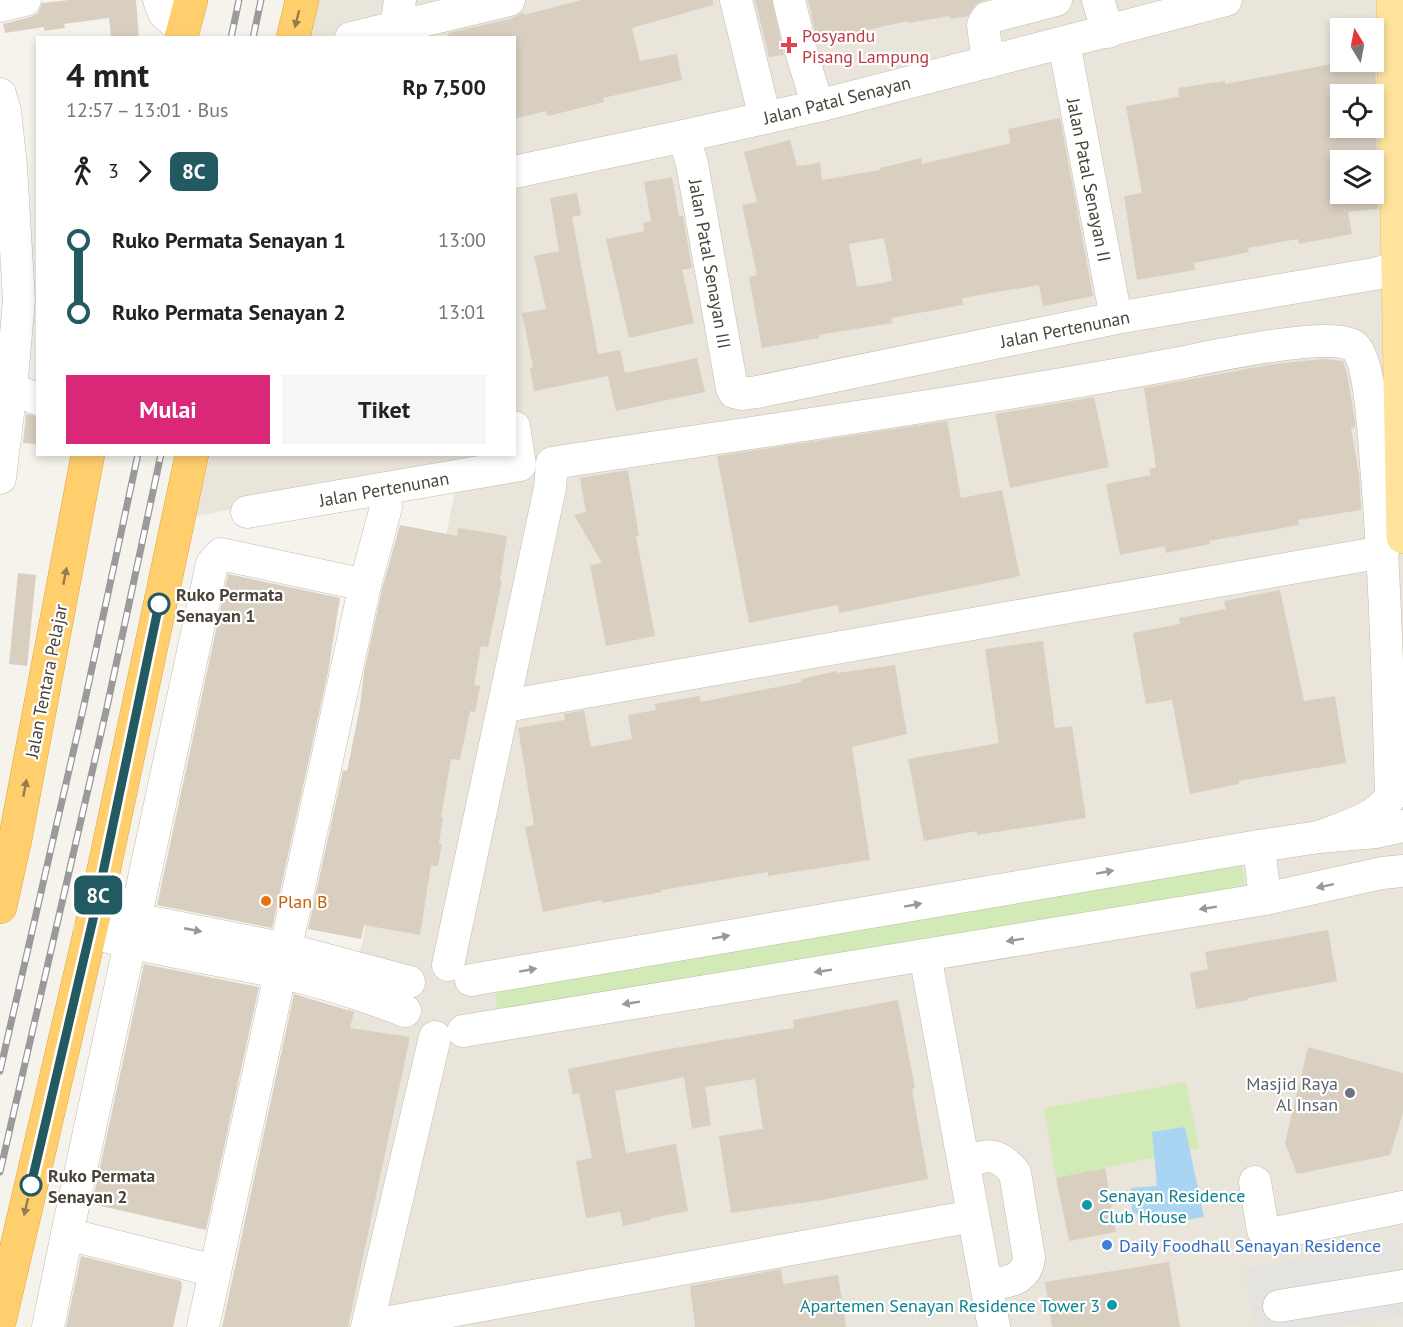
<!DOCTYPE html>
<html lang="id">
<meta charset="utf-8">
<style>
body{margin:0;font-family:"PT Sans",sans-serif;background:#f6f6f6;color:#222;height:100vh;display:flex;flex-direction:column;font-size:22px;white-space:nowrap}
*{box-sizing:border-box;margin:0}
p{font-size:20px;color:#767676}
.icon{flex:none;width:33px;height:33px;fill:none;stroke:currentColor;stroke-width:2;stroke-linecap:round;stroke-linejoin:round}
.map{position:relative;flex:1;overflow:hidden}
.side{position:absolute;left:36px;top:36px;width:480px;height:420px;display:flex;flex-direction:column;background:#fff;border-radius:0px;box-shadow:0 3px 9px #0003}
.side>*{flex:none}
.badge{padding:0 12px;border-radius:9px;font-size:21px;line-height:39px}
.needle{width:39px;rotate:350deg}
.fabs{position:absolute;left:1330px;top:18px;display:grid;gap:12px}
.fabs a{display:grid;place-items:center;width:54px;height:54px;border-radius:0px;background:#fff;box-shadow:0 3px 9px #0003;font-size:30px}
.map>.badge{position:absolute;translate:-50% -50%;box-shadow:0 0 0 3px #fff}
.legs{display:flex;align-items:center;gap:9px;height:66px;padding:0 30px;font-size:20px}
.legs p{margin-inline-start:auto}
.headline{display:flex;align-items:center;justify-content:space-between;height:102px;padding:0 30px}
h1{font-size:33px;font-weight:600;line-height:45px}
.button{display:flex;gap:12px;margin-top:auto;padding:12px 30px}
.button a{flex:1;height:69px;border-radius:0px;background:#db2777;color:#fff;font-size:24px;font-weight:600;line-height:69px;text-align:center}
.button a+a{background:#f6f6f6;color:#222}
ul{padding:0 30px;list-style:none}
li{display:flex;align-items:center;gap:21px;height:72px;font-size:22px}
li i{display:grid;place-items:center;width:9px;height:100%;margin:0 8px;background:currentColor}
li i::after{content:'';width:15px;height:15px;margin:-8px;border:4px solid;border-radius:50%;background:#fff}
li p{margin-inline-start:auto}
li:first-child i{background:linear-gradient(#0000 50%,currentColor 0)}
li:last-child i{background:linear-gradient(currentColor 50%,#0000 0)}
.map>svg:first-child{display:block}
.residential{fill:#eae5da;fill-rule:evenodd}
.green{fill:#d2eab5}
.parking{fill:#e5e3e0}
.water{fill:#a9d4f2}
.building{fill:#d8cfc1;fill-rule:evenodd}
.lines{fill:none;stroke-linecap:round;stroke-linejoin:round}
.minor-casing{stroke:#c2bbae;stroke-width:33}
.major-casing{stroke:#e6c16a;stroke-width:34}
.highway-casing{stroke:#e0a43c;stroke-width:34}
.minor{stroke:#fff;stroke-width:32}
.major{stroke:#ffe39c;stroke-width:33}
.highway{stroke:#ffcf6e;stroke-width:33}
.rail-casing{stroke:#9a9a9a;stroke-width:7}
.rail{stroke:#fff;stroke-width:4.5;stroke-dasharray:14;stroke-linecap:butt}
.oneway{fill:#937c4e}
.oneway2{fill:#9c9892}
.line-1-casing{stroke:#fff;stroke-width:14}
.line-1{stroke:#235a61;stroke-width:9}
.health-dot{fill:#e0444e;stroke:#fff;stroke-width:2}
.stop-1-dot{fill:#fff;stroke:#235a61;stroke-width:3}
.food-dot{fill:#e8710a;stroke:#fff;stroke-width:2}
.worship-dot{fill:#6b7280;stroke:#fff;stroke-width:2}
.culture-dot{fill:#0f9aa8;stroke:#fff;stroke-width:2}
.shop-dot{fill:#3f7fe0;stroke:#fff;stroke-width:2}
.labels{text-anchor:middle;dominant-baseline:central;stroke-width:4.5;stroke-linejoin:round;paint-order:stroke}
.health-label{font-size:18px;fill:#be3a42;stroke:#fff;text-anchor:start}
.street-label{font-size:18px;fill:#4b4439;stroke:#fff}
.stop-label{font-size:18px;font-weight:bold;fill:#4b4439;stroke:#fff;text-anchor:start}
.food-label{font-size:18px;fill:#c56008;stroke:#fff;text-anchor:start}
.worship-label{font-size:18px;fill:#5b616d;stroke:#fff;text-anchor:end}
.culture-label{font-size:18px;fill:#0d838f;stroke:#fff;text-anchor:start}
.shop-label{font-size:18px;fill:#366cbe;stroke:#fff;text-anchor:start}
</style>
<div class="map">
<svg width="1403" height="1327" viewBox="0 0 1403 1327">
<rect width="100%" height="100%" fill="#f6f3ec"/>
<path class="residential" d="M300 0H1403V1327H283L460 467 196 516 210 455 514 454V38L293 37ZM1341 28H1374V62H1341ZM1341 94H1374V128H1341ZM1341 160H1374V194H1341Z"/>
<g class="green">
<path d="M1241 860 1246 893 497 1019 496 988Z"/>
<path d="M1186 1082 1199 1148 1056 1178 1044 1108Z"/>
</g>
<path class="parking" d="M1399 1240 1403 1270V1315L1336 1327H1255L1245 1269Z"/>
<path class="water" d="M1185 1127 1204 1217 1173 1222 1160 1217 1159 1210 1147 1221 1132 1211 1131 1188 1157 1186 1152 1132Z"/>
<g class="building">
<path d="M69 0H136L139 38H111L109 18 64 24 65 28 44 31V27L5 33 3 24 30 17 38 13 42 3Z"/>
<path d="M581 0H713V5L632 28 640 61 677 54 682 80 603 98 604 102 548 116 546 111 514 119V38H448V33L513 18 523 12 524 15Z"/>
<path d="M755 0H772L784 55 769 57Z"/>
<path d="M808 0H985L976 4 968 16 951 19 950 16 908 23V21L817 41Z"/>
<path d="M1343 62H1375L1376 94H1341V133L1376 129 1377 160H1341V194H1378V209L1348 212 1352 234 1299 244 1298 239 1248 248 1249 252 1194 263 1195 270 1137 280 1124 196 1142 193 1126 106 1179 97 1178 88 1225 81V84Z"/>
<path d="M1060 118 1093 296 1043 306 1039 285 962 298 963 305 891 318 892 323 819 335V338L762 348 749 277 757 275 742 205 757 202 744 152 790 140 797 166 820 163 822 180 880 170V168L921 158 922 164 1011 143 1008 129ZM884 238 892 281 857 287 849 244Z"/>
<path d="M672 177 679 216H683L692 268 682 270 694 323 629 338 606 239 644 231 643 223 651 221 644 182Z"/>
<path d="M577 193 581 215 572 217 598 354 620 350 625 373 697 358 705 392 616 411 608 376 534 391 530 368 533 367 522 313 546 309 534 256 559 251 550 198Z"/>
<path d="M1324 359 1343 361 1347 373 1355 422V427L1351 428 1359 475 1361 510 1298 520 1299 525 1209 541 1210 544 1166 553 1165 546 1120 555 1106 484 1151 475 1149 469 1156 468 1144 388 1274 364Z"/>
<path d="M1094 397 1109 467 1010 488 995 414Z"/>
<path d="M26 414 38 416V444L23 443Z"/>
<path d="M947 421 961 498 1002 490 1020 576 839 613 838 605 749 623 717 456Z"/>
<path d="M628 470 639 536H636L655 636 606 646 590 565 602 563 574 515 586 512 580 478Z"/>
<path d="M400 525 457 536 458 528 507 536 500 581H502L488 647 481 646 474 685 480 686 475 712 470 711 460 760 451 759 441 817 443 818 439 844H442L438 866 431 865 420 935 364 925 361 939 308 929 343 770 347 771 360 707 364 672 382 589Z"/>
<path d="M18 573 36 575 27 666 9 664Z"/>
<path d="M228 574 340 598 328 672 272 928 157 905Z"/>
<path d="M1280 590 1304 701 1335 696 1346 763 1238 781 1239 784 1190 794 1172 700 1146 704 1133 633 1180 624 1179 618 1226 609 1224 601Z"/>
<path d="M1043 641 1055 728 1072 726 1086 818 977 835V831L924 841 908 759 999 743 985 649Z"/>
<path d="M895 665 907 734 852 747 870 860 768 876V872L662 890V892L602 903 601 900 543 912 525 827 534 825 518 728 565 720 564 714 584 710 591 747 632 739 628 715 656 710 655 704 699 696 701 702 802 682 801 679 837 671V673Z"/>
<path d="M1328 930 1337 981 1247 998 1248 1000 1196 1009 1190 973 1208 969 1205 952Z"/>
<path d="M144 964 259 987 206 1230 92 1204Z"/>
<path d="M294 994 354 1012 350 1028 410 1037 348 1327H222Z"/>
<path d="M898 1000 915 1088 912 1089 928 1179 822 1200 731 1213 719 1136 763 1129 755 1079 705 1087 711 1125 692 1129 684 1077 615 1091 626 1153 676 1144 688 1211 651 1218V1220L623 1226 620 1212 586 1218 576 1161 592 1158 579 1093 573 1095 568 1069 663 1050 794 1028 793 1020Z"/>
<path d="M1308 1047 1403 1073V1113L1390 1155 1297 1174 1285 1143Z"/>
<path d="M1105 1168 1116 1232 1069 1241 1056 1178Z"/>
<path d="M81 1256 181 1281 182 1287 173 1327H66Z"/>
<path d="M1169 1262 1180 1327H1052L1045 1282Z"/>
<path d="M781 1269 783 1284 838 1275 846 1327H695L690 1286Z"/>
</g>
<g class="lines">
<g class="minor-casing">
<g id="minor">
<path d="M159 0 164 13 183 30"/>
<path d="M736 0 765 118"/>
<path d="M789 0 803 58 818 106"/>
<path d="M1098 0 1108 32"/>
<path d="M0 6 25 0"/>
<path d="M396 27 400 0"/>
<path d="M351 38 509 0"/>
<path d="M1064 43 1116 318"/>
<path d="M988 62 983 25 987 18 1056 0"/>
<path d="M0 94 5 111 11 166 19 300 11 389 0 478"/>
<path d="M684 136 692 164 732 388 734 392 742 394 757 392 1116 318 1374 274 1396 268"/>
<path d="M514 172 684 136 818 106 1226 0"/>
<path d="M11 389 38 399"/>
<path d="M247 512 520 465 514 427"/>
<path d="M505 706 1383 552"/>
<path d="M1259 846 1265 899"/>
<path d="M95 911 286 949 409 982"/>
<path d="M89 932C151 949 215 959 278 972 321 981 364 995 405 1011"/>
<path d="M925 955 994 1327"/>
<path d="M448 965 550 488 552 463C762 431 972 402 1180 363 1209 357 1337 329 1355 347 1371 363 1374 440 1376 464 1385 574 1388 684 1391 795 1381 818 1341 828 1319 837"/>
<path d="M471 980 1259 846 1319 837 1376 832 1403 826"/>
<path d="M463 1031 1265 899 1382 873 1403 871"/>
<path d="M964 1164C987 1153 998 1152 1015 1173L1029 1258C1026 1281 1006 1283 986 1284"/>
<path d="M1255 1182 1263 1230 1270 1234 1403 1207"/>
<path d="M215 1271 67 1234 212 564 221 554 365 585"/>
<path d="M1279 1306 1403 1286"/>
<path d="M368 1326 973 1216"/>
<path d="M48 1327 67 1234"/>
<path d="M203 1327 365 585 386 507"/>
<path d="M367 1327 435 1037"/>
</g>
</g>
<g class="major-casing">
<path id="major" d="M1393 0 1403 537"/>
</g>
<g class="highway-casing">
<g id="highway">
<path d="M181 38 191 0"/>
<path d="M293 38 302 0"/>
<path d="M0 907 15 840 88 454"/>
<path d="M0 1319 95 911 192 454"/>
</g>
</g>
<use href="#minor" class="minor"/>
<use href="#major" class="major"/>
<use href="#highway" class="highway"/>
<g class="rail-casing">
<g id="rail">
<path d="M231 38 239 0"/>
<path d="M253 38 261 0"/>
<path d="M0 1071 84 705 138 454"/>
<path d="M0 1172 107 707 161 454"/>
</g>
</g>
<use href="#rail" class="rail"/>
</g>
<defs><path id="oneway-solid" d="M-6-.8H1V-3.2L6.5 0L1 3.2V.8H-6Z" transform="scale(1.5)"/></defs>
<g class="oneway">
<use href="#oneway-solid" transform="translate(297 19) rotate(104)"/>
<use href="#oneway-solid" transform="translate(65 576) rotate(-79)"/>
<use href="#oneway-solid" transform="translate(25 788) rotate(-79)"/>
<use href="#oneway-solid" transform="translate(26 1207) rotate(103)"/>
</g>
<g class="oneway2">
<use href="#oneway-solid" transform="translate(1105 872) rotate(-10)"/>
<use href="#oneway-solid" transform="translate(1325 886) rotate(168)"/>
<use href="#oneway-solid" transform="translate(913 905) rotate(-10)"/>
<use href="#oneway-solid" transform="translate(1208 908) rotate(171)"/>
<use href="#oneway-solid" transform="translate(193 930) rotate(11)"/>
<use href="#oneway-solid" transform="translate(721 937) rotate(-10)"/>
<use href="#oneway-solid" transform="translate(1015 940) rotate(171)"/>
<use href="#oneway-solid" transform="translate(528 970) rotate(-10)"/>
<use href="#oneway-solid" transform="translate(823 971) rotate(171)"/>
<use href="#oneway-solid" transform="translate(631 1003) rotate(171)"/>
</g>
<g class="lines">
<g class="line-1-casing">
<path id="line-1" d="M31 1185 95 911 159 604"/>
</g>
<use href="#line-1" class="line-1"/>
</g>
<path class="health-dot" d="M786 36h6v6h6v6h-6v6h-6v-6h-6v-6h6z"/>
<g class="stop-1-dot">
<circle cx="159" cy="604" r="10"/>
<circle cx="31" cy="1185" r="10"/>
</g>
<circle class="food-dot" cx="266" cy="901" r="6"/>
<circle class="worship-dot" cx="1350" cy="1093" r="6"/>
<g class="culture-dot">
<circle cx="1087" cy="1205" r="6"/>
<circle cx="1112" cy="1305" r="6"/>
</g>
<circle class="shop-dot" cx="1107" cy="1245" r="6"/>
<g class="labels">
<g class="health-label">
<text x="802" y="35">Posyandu<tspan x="802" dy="21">Pisang Lampung</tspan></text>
</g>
<g class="street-label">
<text transform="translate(837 100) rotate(-14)">Jalan Patal Senayan</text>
<text transform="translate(1089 180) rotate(79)">Jalan Patal Senayan II</text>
<text transform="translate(710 264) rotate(80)">Jalan Patal Senayan III</text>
<text transform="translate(1065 329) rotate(-11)">Jalan Pertenunan</text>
<text transform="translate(384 489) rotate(-10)">Jalan Pertenunan</text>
<text transform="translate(46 681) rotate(-79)">Jalan Tentara Pelajar</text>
</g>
<g class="stop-label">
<text x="176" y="594">Ruko Permata<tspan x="176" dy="21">Senayan 1</tspan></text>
<text x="48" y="1175">Ruko Permata<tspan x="48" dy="21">Senayan 2</tspan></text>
</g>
<g class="food-label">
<text x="278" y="901">Plan B</text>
</g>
<g class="worship-label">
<text x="1338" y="1083">Masjid Raya<tspan x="1338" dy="21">Al Insan</tspan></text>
</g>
<g class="culture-label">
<text x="1099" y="1195">Senayan Residence<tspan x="1099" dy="21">Club House</tspan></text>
<text x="1100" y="1305" text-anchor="end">Apartemen Senayan Residence Tower 3</text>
</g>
<g class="shop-label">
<text x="1119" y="1245">Daily Foodhall Senayan Residence</text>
</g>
</g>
</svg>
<div class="fabs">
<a><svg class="needle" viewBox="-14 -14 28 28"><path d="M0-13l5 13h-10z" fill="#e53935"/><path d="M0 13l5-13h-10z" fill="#767676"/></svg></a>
<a><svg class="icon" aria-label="locate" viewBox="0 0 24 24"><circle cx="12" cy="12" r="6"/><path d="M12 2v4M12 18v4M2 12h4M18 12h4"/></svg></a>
<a><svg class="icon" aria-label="layers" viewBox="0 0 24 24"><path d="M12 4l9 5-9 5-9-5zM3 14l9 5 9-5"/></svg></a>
</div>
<b class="badge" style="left:98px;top:895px;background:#235a61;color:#fff">8C</b>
<section class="side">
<div class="headline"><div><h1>4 mnt</h1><p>12:57 – 13:01 · Bus</p></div><b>Rp 7,500</b></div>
<div class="legs"><svg class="icon" aria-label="walk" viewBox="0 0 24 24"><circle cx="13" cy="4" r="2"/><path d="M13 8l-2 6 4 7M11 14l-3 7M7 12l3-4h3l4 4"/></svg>3<svg class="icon" aria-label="forward" viewBox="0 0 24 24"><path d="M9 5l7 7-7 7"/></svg><b class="badge" style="background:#235a61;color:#fff">8C</b></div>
<ul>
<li><i style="color:#235a61"></i><b>Ruko Permata Senayan 1</b><p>13:00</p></li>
<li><i style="color:#235a61"></i><b>Ruko Permata Senayan 2</b><p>13:01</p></li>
</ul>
<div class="button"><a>Mulai</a><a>Tiket</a></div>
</section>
</div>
